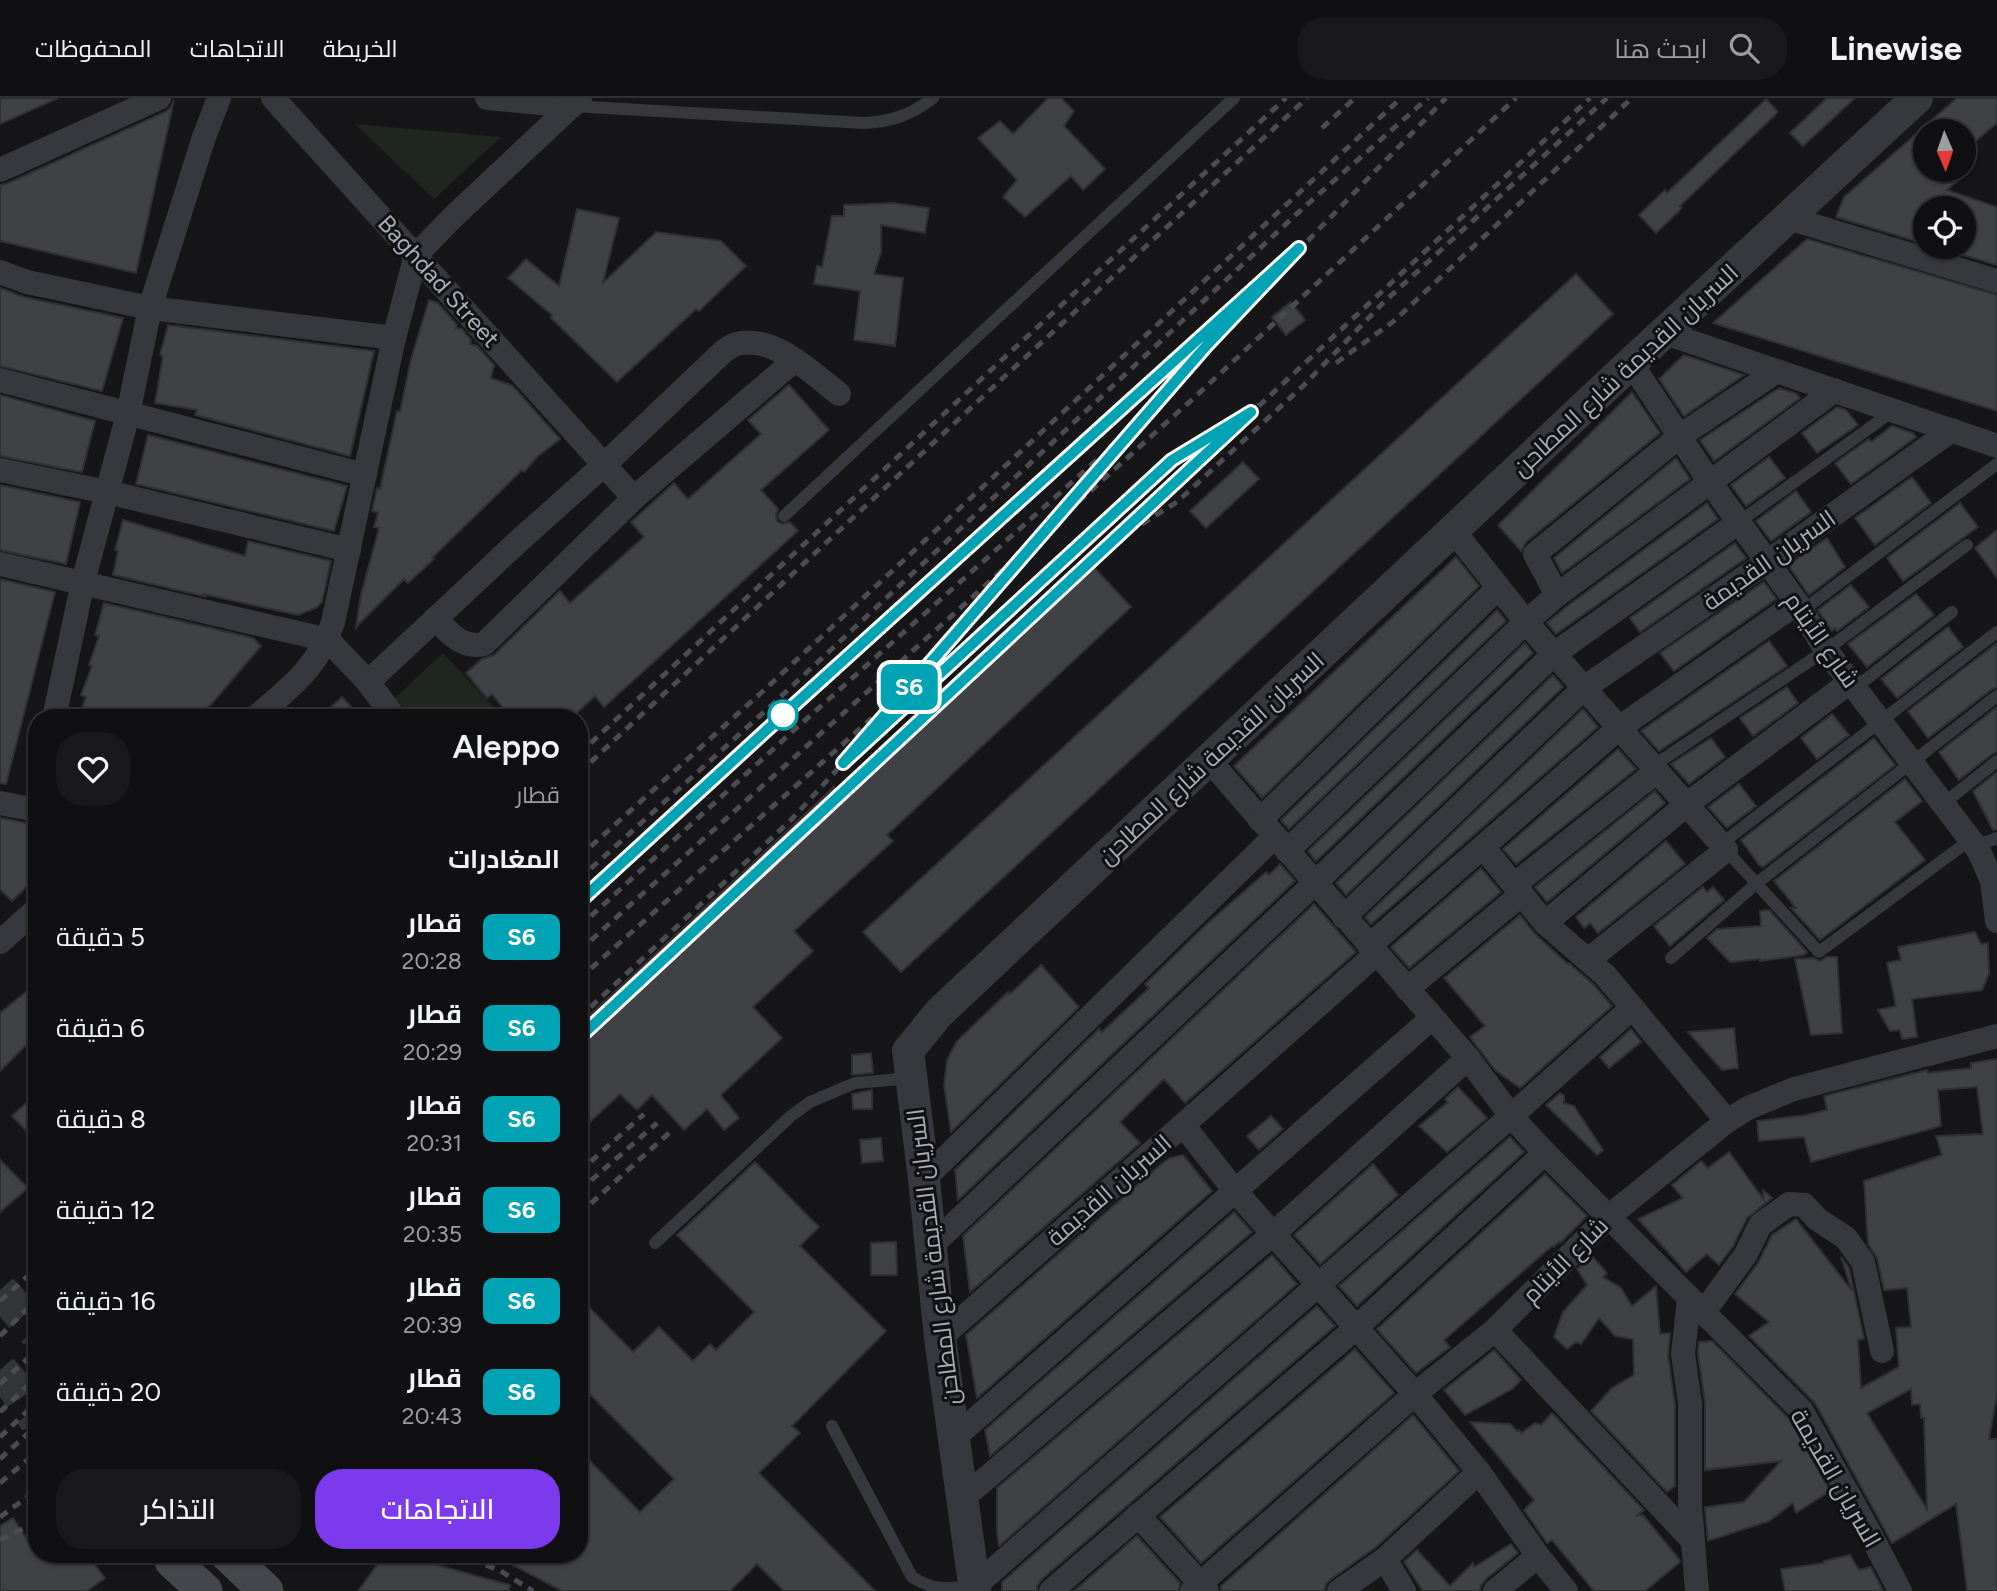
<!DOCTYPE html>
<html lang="ar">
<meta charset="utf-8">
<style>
body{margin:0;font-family:Figtree,Cairo,sans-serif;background:#19191b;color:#f1f3f6;direction:rtl;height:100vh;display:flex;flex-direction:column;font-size:26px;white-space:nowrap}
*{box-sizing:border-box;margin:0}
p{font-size:23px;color:#9c9d9f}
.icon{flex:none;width:38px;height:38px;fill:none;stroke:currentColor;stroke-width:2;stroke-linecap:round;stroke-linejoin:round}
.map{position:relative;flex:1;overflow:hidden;direction:ltr}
.drawer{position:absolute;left:28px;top:611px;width:560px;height:854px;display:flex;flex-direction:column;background:#101012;border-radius:28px;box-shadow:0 2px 5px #0004,0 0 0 2px #303032;direction:rtl}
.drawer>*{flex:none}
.badge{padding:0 14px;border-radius:10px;font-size:24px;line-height:46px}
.needle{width:46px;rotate:178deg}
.tools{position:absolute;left:1913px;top:21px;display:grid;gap:14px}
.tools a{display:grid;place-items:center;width:63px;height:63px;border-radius:50%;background:#101012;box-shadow:0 2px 5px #0004,0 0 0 2px #303032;font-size:35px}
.map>.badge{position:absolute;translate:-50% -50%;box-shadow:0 0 0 4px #fff}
h2{padding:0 28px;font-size:26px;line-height:63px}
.round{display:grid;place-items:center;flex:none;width:74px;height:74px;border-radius:28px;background:#19191b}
.overview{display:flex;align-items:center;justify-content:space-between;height:119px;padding:0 28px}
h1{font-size:33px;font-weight:600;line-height:52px}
.primary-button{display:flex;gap:14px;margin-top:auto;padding:14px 28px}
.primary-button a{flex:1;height:80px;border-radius:28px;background:#7c3aed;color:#fff;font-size:28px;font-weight:600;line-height:80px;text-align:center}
.primary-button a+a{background:#19191b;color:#f1f3f6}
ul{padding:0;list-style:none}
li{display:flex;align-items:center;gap:21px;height:91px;padding:0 28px}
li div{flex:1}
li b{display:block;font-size:26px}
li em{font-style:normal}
li .badge{min-width:77px;font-weight:700;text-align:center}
header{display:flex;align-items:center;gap:42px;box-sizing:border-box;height:98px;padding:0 35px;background:#101012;border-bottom:2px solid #303032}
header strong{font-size:33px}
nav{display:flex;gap:38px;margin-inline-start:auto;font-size:24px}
.search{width:490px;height:63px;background:#19191b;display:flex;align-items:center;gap:18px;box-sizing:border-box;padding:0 24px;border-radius:28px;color:#9c9d9f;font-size:26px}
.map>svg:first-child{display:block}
.green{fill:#1e261f}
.building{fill:#404145;stroke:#303034;stroke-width:2;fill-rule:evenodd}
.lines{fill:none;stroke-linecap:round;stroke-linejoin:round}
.secondary-tunnel{stroke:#333438;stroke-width:35;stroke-dasharray:35 18;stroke-linecap:butt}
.service{stroke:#37383d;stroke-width:12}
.minor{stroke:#37383d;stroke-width:24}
.tertiary{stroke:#37383d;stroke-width:32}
.secondary{stroke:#45474d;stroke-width:35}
.rail{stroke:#4a4c52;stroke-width:5;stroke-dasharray:9 7;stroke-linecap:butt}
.line-casing{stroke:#fff;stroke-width:16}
.line{stroke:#00a3b4;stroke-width:10}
.stop-dot{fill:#fff;stroke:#00a3b4;stroke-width:3.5}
.labels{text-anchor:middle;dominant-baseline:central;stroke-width:6;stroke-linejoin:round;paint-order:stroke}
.street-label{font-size:24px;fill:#a8adb8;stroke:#111113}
</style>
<header>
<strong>Linewise</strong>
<div class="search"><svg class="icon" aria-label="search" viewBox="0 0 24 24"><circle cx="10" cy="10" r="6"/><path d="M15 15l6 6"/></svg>ابحث هنا</div>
<nav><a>الخريطة</a><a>الاتجاهات</a><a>المحفوظات</a></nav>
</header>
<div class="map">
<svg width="1997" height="1493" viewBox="0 0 1997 1493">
<rect width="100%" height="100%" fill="#161618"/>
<g class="green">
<path d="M355 26 501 39 434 101Z"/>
<path d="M443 555 503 619H413L395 600Z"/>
</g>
<g class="building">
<path d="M0 0H58L0 26Z"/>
<path d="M1048 0H1061L1074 13 1064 28 1105 71 1083 92 1071 78 1025 119 1003 99 1017 82 978 40 1000 23 1013 36Z"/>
<path d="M1827 0H1855L1803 48 1790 35Z"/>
<path d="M1957 0H1997V25L1964 53V33H1925V72H1969L1947 92 1997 109V167L1935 149H1964V110H1925V146L1836 119 1844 99Z"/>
<path d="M1766 1 1778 14 1680 108 1682 110 1656 135 1639 117 1665 92 1667 95Z"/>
<path d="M174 2 136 175 0 143V87L6 86 165 14 171 9Z"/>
<path d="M893 105 929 110 925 135 881 127V154L874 176 903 180 895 248 854 242 860 193 814 186 817 168 822 169 832 118H844V107Z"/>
<path d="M577 111 619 120 603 185 656 134 721 143 746 168 699 213 696 211 617 284 551 220 552 217 508 180 526 161 559 188Z"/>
<path d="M1807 141 1997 197V313L1713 225Z"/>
<path d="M1576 176 1613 216 901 874 863 834Z"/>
<path d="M0 190 24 199 123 220 102 293 0 268Z"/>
<path d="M429 202 438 205 457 227 456 230 462 231 471 242 470 246 477 248 494 267 491 280 513 288 560 341 537 359 524 374 522 372 432 460 434 461 408 485 404 481 356 529 361 497 379 430 374 429 378 415 372 413 377 390 380 391 397 313 400 314 411 261Z"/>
<path d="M1291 204 1305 222 1286 237 1272 219Z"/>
<path d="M168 227 374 253 350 358 195 317 197 312 155 305 163 258 160 257Z"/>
<path d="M1684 257 1744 277 1684 318 1659 281Z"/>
<path d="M789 287 829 332 761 392 778 411 776 416 777 423 782 426 790 424 798 433 604 609 595 598 571 620H511L492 596 487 600 466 575 482 561 494 557 560 493 570 505 644 439 631 424 674 385 688 401 761 336 748 322Z"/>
<path d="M1779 290 1797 296 1800 300 1714 363 1700 342Z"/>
<path d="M1632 294 1660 335 1526 444 1521 453 1498 427Z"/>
<path d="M0 297 95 323 82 374 0 358Z"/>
<path d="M1837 309 1846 312 1858 327 1817 355 1802 335Z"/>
<path d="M1892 328 1913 335 1916 339 1851 386 1835 365 1869 341 1871 344Z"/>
<path d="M148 337 347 388 334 433 136 386Z"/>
<path d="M1769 359 1785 380 1746 408 1731 387Z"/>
<path d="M1676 360 1690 381 1562 475 1554 460Z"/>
<path d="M1243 364 1259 381 1206 430 1190 413Z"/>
<path d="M1912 379 1931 405 1875 447 1855 420Z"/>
<path d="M0 387 80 404 66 466 0 452Z"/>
<path d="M1796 393 1811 414 1771 443 1756 423Z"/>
<path d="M1707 405 1718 421 1556 536 1547 525 1566 509Z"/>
<path d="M1960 405 1978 429 1903 483 1887 460Z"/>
<path d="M123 422 245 458 248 443 331 463 322 504 316 510 298 517 203 496 207 499 113 477 118 453 115 452Z"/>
<path d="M1997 432V480L1975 450Z"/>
<path d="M1827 440 1845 469 1809 497 1788 467Z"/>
<path d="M1735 445 1746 460 1640 534 1630 520Z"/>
<path d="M1456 459 1479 488 1262 700 1234 668Z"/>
<path d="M1090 465 1131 509 887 737 893 743 794 833 813 853 753 909 782 940 721 997 739 1020 724 1032 707 1011 684 1032 652 997 637 1012 620 996 579 1034V927L834 689 837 692 842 688 847 693Z"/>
<path d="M0 481 55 494 6 686 0 685Z"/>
<path d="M1764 484 1776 501 1674 573 1660 555Z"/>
<path d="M1851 487 1869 509 1837 533 1835 530 1832 533 1818 512Z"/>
<path d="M1916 496 1934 517 1867 569 1848 546Z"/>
<path d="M104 505 253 540 261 548 214 603 197 620H78L86 599 81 597 92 568 89 567 99 538 95 537Z"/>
<path d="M1497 512 1506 523 1289 731 1281 722Z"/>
<path d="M1948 529 1963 549 1897 600 1881 581Z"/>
<path d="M1769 543 1787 568 1659 653 1641 633Z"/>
<path d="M1525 545 1533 555 1316 763 1308 753Z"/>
<path d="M1997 545V589L1992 591 1928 640 1908 613Z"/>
<path d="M1553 577 1563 589 1346 797 1336 785Z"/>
<path d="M1787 589 1798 605 1753 638 1740 620Z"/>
<path d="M342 599 361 620H319Z"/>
<path d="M1997 609V654L1992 656 1959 682 1939 654Z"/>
<path d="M1583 611 1598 629 1371 826 1365 819Z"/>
<path d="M1832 616 1849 637 1817 661 1801 640Z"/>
<path d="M1711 640 1725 659 1689 686 1671 666Z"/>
<path d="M1874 640 1895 667 1763 769 1759 767 1741 742Z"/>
<path d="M1618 651 1636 671 1516 766 1503 751Z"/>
<path d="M1997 674V731L1993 732 1973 693Z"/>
<path d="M1905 681 1922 703 1895 724 1925 762 1820 842 1791 810H1796L1774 783Z"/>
<path d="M1739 686 1756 708 1727 730 1708 709Z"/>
<path d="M1655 693 1665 705 1547 804 1535 789Z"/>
<path d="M0 720 37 727V778L12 803 0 791Z"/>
<path d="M1666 743 1685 766 1598 835 1590 825 1584 830 1576 819Z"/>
<path d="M1280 766 1295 783 958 1102 955 1072 1099 931 1102 934 1149 890 1145 886 1208 825 1266 774 1269 777Z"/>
<path d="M1481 770 1501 794 1409 870 1391 849Z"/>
<path d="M1703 789 1707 794 1713 789 1724 802 1670 848 1654 828Z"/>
<path d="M1314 806 1356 854 1185 1005 1164 981 1120 1024 1140 1045 970 1194 963 1138Z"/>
<path d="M1769 812 1807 854 1804 857 1760 863V861L1730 864 1707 840 1717 831 1761 828 1760 813Z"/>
<path d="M1520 817 1535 836 1568 866 1569 865 1594 887 1612 908 1520 990 1495 972 1470 939 1485 928 1444 880Z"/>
<path d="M1975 834 1981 846 1988 845 1989 876 1982 892 1912 901 1917 939 1902 941 1900 932 1890 933 1878 912 1896 908 1887 865 1901 862 1898 849Z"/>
<path d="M1827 859H1837L1842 935 1811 937 1795 861 1813 860 1820 863Z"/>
<path d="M1041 867 1079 909 951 1034 944 987 947 962 957 943 1008 894 1010 896Z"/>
<path d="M37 885V936L0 973V915Z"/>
<path d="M1734 930 1738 970 1722 972 1688 934Z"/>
<path d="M1631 931 1641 944 1609 970 1600 959Z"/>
<path d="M871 955 873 975 852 977V957Z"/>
<path d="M1997 961V1296L1989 1341H1997V1493H1967L1956 1406 1892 1445 1815 1305 1749 1238 1769 1224 1735 1196 1758 1165 1772 1137 1796 1121 1852 1193 1841 1159 1849 1170 1864 1241 1858 1242 1861 1290 1899 1269 1896 1230 1911 1229 1907 1190 1884 1192 1877 1160 1868 1146 1864 1083 1942 1057 1936 1038 1983 1036 1977 989 1938 992 1941 1028 1811 1064 1804 1039 1759 1043 1757 1023 1806 1017 1827 1012 1824 998 1927 972 1928 975 1971 970V965ZM1911 1291 1912 1307 1920 1306 1921 1320H1924L1927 1411 1867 1315Z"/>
<path d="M1458 989 1487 1020 1447 1054 1419 1028 1448 1004 1445 1001Z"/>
<path d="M872 992V1011H853L852 996Z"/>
<path d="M37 995V1044L12 1018Z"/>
<path d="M1560 995 1564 998V1005L1574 1008 1603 1052 1597 1057 1546 1007Z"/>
<path d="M1271 1018 1283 1031 1259 1052 1247 1038Z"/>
<path d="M1510 1039 1524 1054 1357 1208 1339 1188Z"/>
<path d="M881 1040 883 1063 862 1065 860 1042Z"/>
<path d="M1729 1054 1764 1102 1763 1092 1772 1100 1747 1120 1733 1148 1719 1167 1707 1156 1686 1174 1638 1121 1683 1100 1672 1087 1701 1063 1708 1070Z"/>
<path d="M1183 1057 1212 1093 977 1300 966 1237 1160 1067 1170 1060Z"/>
<path d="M0 1062 28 1090 0 1114Z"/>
<path d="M755 1064 819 1129 800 1148 886 1233 792 1328 800 1335 759 1375 875 1493H784L757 1466 730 1493H562L492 1456H579V1352L640 1414 674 1381 579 1285V1199L633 1254 659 1229 693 1263 710 1246 716 1252 754 1214 677 1137Z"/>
<path d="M1373 1066 1398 1097 1320 1166 1294 1137Z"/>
<path d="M1545 1076 1587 1118 1560 1145 1559 1144 1554 1149 1552 1148 1444 1242 1450 1249 1416 1275 1377 1231Z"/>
<path d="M1234 1114 1252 1134 990 1358 985 1332Z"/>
<path d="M896 1144 897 1177H871V1145Z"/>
<path d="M1272 1157 1297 1186 999 1448 997 1435V1390Z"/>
<path d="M1591 1157 1607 1175 1603 1179 1621 1190 1632 1208 1656 1188 1660 1236 1670 1235 1668 1258 1675 1306V1388L1667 1394 1591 1313 1612 1290 1634 1277 1633 1241 1615 1238 1599 1220 1581 1246 1576 1244 1567 1251 1554 1239 1563 1214 1587 1187 1577 1171Z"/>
<path d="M1317 1208 1335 1228 1041 1482 1037 1488V1493H1002V1484Z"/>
<path d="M1712 1243 1790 1322 1830 1393 1796 1415 1793 1405 1769 1423 1708 1443 1705 1409 1744 1404 1781 1363 1705 1372V1305L1698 1256 1699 1244Z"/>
<path d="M1355 1251 1394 1295 1201 1465 1160 1419Z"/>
<path d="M1494 1252 1521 1282 1512 1291 1465 1317 1444 1292Z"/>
<path d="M1552 1315 1644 1412 1636 1418 1643 1417 1679 1461 1680 1464 1645 1493H1594L1552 1442 1547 1445 1524 1412 1534 1402 1470 1324 1510 1326 1517 1333 1519 1332 1521 1335 1535 1325 1541 1327Z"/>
<path d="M1413 1317 1459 1373 1376 1449 1331 1481 1326 1486 1324 1493H1221V1488Z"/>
<path d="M13 1420 29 1444 37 1438V1456H87L105 1480 87 1493H0V1428Z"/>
<path d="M1137 1438 1180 1485 1178 1493H1074Z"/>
<path d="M1511 1446 1518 1455 1486 1481 1481 1487 1480 1493H1423L1404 1464 1417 1452 1450 1488 1473 1465 1474 1469Z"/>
<path d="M385 1456H397L510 1487 509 1493H358Z"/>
<path d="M1850 1457 1859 1472 1871 1469 1883 1493H1785L1781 1471 1824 1465V1463Z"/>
</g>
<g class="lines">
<g class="secondary-tunnel">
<path d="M0 1192 37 1235"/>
<path d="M0 1272 13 1287 37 1323"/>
</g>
<g class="service">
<path d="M572 8 863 25C891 24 911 17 933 0"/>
<path d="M784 418 1234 0"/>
<path d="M1739 424 1893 313"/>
<path d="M1802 513 1997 366"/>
<path d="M1855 590 1952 514"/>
<path d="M1653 668 1826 552 1967 447"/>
<path d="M1943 706 1997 663"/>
<path d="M1721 746 1997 534"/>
<path d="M1975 748 1997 740"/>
<path d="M1724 750 1819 854 1970 742"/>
<path d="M1671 860 1757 785 1997 598"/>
<path d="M655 1145 791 1018 810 1004 855 985 912 980"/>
<path d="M832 1328 912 1479C934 1493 947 1491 974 1488"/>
</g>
<g class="minor">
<path d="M273 0 634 400"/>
<path d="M487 0 572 8"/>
<path d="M0 72 159 0"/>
<path d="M1788 120 1997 183"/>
<path d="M0 174 27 184 150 210 394 240"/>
<path d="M1665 235 1997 348"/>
<path d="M1631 265 1707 380 1797 505 1826 552 1979 753 1992 783 1997 823"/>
<path d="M0 282 365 377"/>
<path d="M0 372 107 394 349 452"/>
<path d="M1453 432 1526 524 1715 739"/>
<path d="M0 466 328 542 368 584 395 620"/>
<path d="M1557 497 1535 456 1680 338 1777 273"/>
<path d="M435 521C450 535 462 551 484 546L634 400 795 262"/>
<path d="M368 584 521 441 605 366 723 254C727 251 733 247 737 246 773 236 813 276 839 296"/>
<path d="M54 620 83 484 128 316 150 210 204 39 219 0"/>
<path d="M255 620C289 590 319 569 333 524L394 240 416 157 453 119 580 0"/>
<path d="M1209 662 1468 960 1511 1018 1545 1055 1802 1313 1867 1430 1900 1493"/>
<path d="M0 705 37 712"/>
<path d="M1260 722 1498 490"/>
<path d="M1483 749 1545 825 1605 877 1727 1023"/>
<path d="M1287 753 1526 524 1557 497 1835 292"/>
<path d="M1514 787 1657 673"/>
<path d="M1344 819 1584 590 1767 464 1952 332"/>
<path d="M1545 825 1686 707 1850 584"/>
<path d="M0 844 37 811"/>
<path d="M1369 848 1619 630 1797 505"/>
<path d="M1588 862 1726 752"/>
<path d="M1407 891 1522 796"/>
<path d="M1183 1027 1376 856"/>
<path d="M924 1081 1274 739"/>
<path d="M931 1148 1316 784 1554 556 1739 424"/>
<path d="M1689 1201 1683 1256 1690 1305V1407L1697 1493"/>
<path d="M1703 1215 1746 1156 1760 1127 1789 1106 1804 1107 1817 1121 1846 1140 1863 1164 1882 1253"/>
<path d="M1495 1232 1693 1443"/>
<path d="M940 1240 1183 1027 1236 1094 1415 1296 1479 1374 1538 1458 1566 1493"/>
<path d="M954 1340 1432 920"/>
<path d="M963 1400 1273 1136 1468 960"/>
<path d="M1138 1417 1207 1493"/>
<path d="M1385 1461 1404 1493"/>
<path d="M975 1488 1511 1018 1632 910"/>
<path d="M1051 1493 1357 1229 1545 1055"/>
<path d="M1192 1493 1415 1296 1495 1232 1608 1119 1727 1023 1748 1010 1794 991 1997 938"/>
<path d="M1339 1493 1385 1461 1479 1374"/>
<path d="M1495 1493 1538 1458"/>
</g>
<path class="tertiary" d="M975 1493 940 1240 924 1081 908 953 939 915 1631 265 1917 0"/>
<g class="secondary">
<path d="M227 1456 266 1493"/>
<path d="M172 1463 205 1493"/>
</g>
<g class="rail">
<path d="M1322 30 1355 0"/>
<path d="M1336 265 1394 223 1632 0"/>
<path d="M1092 379 1207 247 1446 0"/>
<path d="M1142 426 1177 404 1304 287 1383 205 1607 0"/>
<path d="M900 613 1172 362 1226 329"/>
<path d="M579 656 992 271 1286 0"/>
<path d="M579 675 1004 279 1307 0"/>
<path d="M579 759 762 594 1401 0"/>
<path d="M579 781 774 605 1303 110 1428 0"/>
<path d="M579 804 783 617 1211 230"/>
<path d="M579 829 793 633 1099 360"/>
<path d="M579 853 1196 298 1516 0"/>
<path d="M579 881 872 620"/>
<path d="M579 920 791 722 843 665 1005 479"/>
<path d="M579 940 1590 0"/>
<path d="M579 1074 644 1016"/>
<path d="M579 1093 657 1025"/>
<path d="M579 1116 669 1035"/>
<path d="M0 1203 37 1170"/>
<path d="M0 1238 37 1201"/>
<path d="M0 1286 37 1252"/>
<path d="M0 1314 37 1279"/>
<path d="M0 1339 37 1304"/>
<path d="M0 1361 37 1327"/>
<path d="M0 1385 37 1354"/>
<path d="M0 1419 37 1392"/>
<path d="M0 1442 37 1424"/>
<path d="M456 1456 499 1472 533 1493"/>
</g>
</g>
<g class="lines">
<g class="line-casing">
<path id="line" d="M579 804 783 617 1299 150 1207 247 843 665 1172 362 1251 314 579 940"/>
</g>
<use href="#line" class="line"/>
</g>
<circle class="stop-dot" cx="783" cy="617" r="14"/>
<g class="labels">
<g class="street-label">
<text transform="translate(439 183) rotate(48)">Baghdad Street</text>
<text transform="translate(1625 272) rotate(-43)">السريان القديمة شارع المطاحن</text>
<text transform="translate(1769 462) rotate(-35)">السريان القديمة</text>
<text transform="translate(1822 542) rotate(55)">شارع الأيتام</text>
<text transform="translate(1211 660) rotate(-43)">السريان القديمة شارع المطاحن</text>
<text transform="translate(1109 1092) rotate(-41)">السريان القديمة</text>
<text transform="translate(933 1159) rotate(-97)">السريان القديمة شارع المطاحن</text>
<text transform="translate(1565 1162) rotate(-45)">شارع الأيتام</text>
<text transform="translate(1836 1380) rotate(60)">السريان القديمة</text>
</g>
</g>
</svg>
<div class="tools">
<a><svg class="needle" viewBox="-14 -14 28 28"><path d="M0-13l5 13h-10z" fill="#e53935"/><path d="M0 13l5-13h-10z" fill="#9c9d9f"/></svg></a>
<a><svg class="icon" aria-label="locate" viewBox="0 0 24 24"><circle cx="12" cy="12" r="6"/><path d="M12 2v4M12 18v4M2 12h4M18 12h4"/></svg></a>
</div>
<b class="badge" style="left:909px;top:589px;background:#00a3b4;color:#fff">S6</b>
<section class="drawer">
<div class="overview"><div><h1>Aleppo</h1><p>قطار</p></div><a class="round"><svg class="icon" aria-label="heart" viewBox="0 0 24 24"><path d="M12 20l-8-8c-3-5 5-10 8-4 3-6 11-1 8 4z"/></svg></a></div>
<h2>المغادرات</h2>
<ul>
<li><span class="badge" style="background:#00a3b4;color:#fff">S6</span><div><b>قطار</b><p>20:28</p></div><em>5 دقيقة</em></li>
<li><span class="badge" style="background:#00a3b4;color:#fff">S6</span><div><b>قطار</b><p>20:29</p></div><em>6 دقيقة</em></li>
<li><span class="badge" style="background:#00a3b4;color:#fff">S6</span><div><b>قطار</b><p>20:31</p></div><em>8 دقيقة</em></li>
<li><span class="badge" style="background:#00a3b4;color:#fff">S6</span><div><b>قطار</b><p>20:35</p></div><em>12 دقيقة</em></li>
<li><span class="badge" style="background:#00a3b4;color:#fff">S6</span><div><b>قطار</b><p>20:39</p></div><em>16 دقيقة</em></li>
<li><span class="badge" style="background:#00a3b4;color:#fff">S6</span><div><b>قطار</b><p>20:43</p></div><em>20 دقيقة</em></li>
</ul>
<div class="primary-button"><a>الاتجاهات</a><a>التذاكر</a></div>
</section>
</div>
